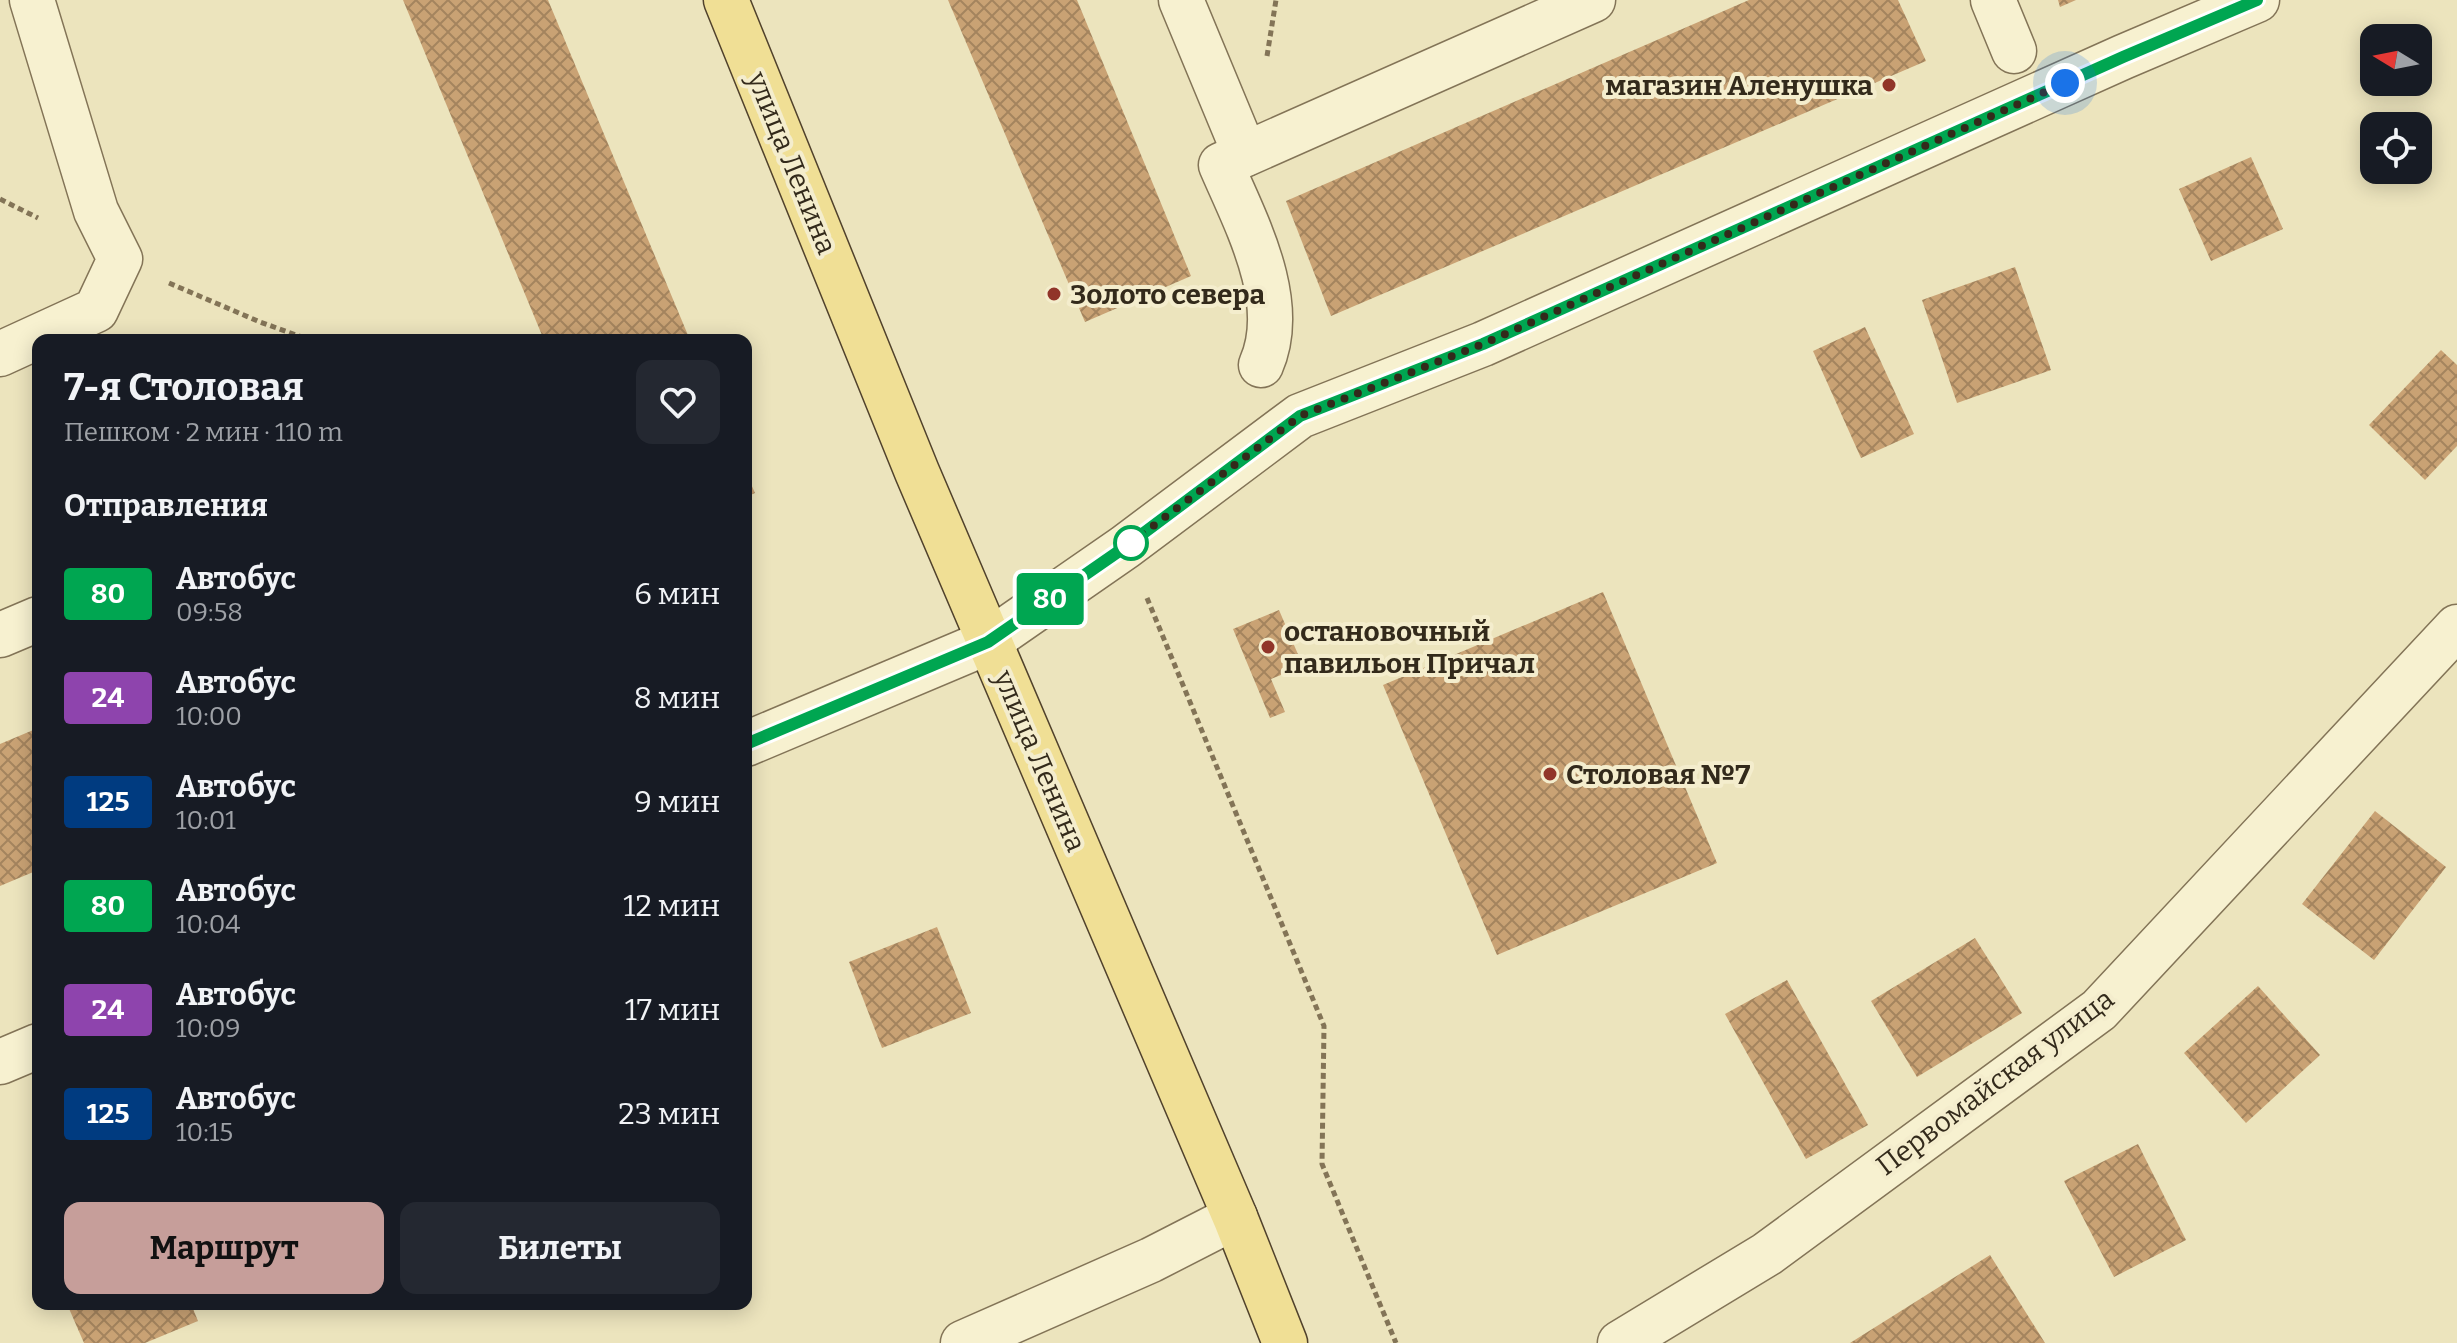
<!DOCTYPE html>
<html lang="ru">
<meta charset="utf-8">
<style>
body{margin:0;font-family:Bitter,serif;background:#242831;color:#f1f3f6;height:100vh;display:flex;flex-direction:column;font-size:30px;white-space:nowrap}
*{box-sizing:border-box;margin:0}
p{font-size:26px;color:#9ea1a6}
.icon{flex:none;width:44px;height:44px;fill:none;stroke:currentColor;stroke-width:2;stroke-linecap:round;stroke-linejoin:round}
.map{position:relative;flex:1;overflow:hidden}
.details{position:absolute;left:32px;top:334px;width:720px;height:976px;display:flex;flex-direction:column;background:#171b24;border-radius:16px;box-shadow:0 4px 20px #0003}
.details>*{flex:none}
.badge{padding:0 16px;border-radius:6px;font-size:28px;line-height:52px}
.needle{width:52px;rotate:280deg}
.tools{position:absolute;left:2360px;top:24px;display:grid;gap:16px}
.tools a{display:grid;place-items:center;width:72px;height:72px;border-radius:16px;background:#171b24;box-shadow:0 4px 20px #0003;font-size:40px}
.you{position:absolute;width:40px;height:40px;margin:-20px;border:6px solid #fff;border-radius:50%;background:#1a73e8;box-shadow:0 0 0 12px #1a73e833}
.map>.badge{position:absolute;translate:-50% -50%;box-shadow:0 0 0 4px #fff}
h2{padding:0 32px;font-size:30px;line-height:72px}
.round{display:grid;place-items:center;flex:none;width:84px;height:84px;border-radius:16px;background:#242831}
.summary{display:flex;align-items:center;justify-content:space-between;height:136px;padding:0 32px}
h1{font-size:38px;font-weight:700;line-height:60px}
.primary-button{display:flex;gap:16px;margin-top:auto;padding:16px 32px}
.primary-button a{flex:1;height:92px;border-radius:16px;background:#c69e9a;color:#111;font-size:32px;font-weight:700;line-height:92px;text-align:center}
.primary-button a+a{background:#242831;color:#f1f3f6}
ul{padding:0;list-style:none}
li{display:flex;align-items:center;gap:24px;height:104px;padding:0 32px}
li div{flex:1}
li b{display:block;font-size:30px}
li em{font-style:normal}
li .badge{min-width:88px;font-weight:700;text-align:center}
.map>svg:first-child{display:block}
.building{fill:url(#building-cross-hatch)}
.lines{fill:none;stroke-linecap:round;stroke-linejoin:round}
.minor-casing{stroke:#837457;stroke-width:47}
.major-casing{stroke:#51422c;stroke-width:47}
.path{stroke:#837457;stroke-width:5;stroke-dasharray:6 4;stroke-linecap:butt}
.minor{stroke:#f7f1d0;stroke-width:44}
.major{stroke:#f0df95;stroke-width:44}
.line-casing{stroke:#fff;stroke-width:18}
.line{stroke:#00a651;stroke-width:12}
.walk{stroke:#332a1b;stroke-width:8;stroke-dasharray:0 14.4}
.poi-dot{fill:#913529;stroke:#f4edcd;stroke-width:3}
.stop-dot{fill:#fff;stroke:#00a651;stroke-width:4}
.labels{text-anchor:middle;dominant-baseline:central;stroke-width:8;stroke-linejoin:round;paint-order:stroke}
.poi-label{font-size:28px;font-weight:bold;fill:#332a1b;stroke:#f4edcd;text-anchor:start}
.street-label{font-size:28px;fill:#332a1b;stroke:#f4edcd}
</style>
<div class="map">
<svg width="2457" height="1343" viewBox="0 0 2457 1343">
<defs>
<pattern id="building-cross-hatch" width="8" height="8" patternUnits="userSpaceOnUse" patternTransform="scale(2)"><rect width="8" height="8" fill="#c9a274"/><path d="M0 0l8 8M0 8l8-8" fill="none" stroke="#a4845e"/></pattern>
</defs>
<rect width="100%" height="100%" fill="#ece4bd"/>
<g class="building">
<path d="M403 0H548L690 340H544Z"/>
<path d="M948 0H1077L1191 276 1085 322Z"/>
<path d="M1749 0H1898L1926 61 1331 316 1286 201Z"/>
<path d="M2058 0H2076L2060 7Z"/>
<path d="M2251 157 2283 229 2211 261 2179 189Z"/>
<path d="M2015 267 2051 370 1957 403 1922 300Z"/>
<path d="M1865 327 1914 434 1861 458 1813 351Z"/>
<path d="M2441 350 2457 365V446L2425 480 2369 425Z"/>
<path d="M746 473 755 493 746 497Z"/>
<path d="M1603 592 1717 863 1497 955 1383 685Z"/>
<path d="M1279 610 1303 666 1271 679 1285 712 1270 718 1233 629Z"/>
<path d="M38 728V870L0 886V744Z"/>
<path d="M2375 811 2446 867 2374 960 2302 904Z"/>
<path d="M937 927 971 1013 882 1048 849 962Z"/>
<path d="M1975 938 2022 1013 1917 1077 1871 1001Z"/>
<path d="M1787 980 1868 1125 1806 1159 1725 1014Z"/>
<path d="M2258 986 2320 1055 2246 1123 2184 1053Z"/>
<path d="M2138 1144 2186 1240 2114 1277 2064 1181Z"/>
<path d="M1990 1255 2045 1343H1850Z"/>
<path d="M67 1304H191L198 1321 145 1343H84Z"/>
</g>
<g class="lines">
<g class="minor-casing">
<g id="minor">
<path d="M1181 0 1245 154"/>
<path d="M1993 0 2014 51"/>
<path d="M0 354 96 310 120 259 96 211 32 0"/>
<path d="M1261 365C1289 302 1246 223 1221 165L1593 0"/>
<path d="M0 635 38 619"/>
<path d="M746 744 988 642 1125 547 1300 416 1483 344 2123 57 2257 0"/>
<path d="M0 1062 38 1046"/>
<path d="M963 1343 1151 1260 1235 1217"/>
<path d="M1620 1343 1767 1254 2099 1010 2457 627"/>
</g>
</g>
<g class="major-casing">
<path id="major" d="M726 0 917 472 1235 1217 1285 1343"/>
</g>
<g class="path">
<path d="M1267 56 1276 0"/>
<path d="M0 199 38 218"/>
<path d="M169 283 260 322 310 340"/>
<path d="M1147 598 1324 1026 1322 1164 1396 1343"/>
</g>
<use href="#minor" class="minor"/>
<use href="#major" class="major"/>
</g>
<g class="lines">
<g class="line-casing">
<path id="line" d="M746 744 988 642 1125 547 1300 416 1483 344 2123 57 2257 0"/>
</g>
<use href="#line" class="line"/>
<path class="walk" d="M1131 543 1125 547 1300 416 1483 344 2065 83"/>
</g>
<g class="poi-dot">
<circle cx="1889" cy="85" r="8"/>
<circle cx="1054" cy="294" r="8"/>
<circle cx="1268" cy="647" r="8"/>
<circle cx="1550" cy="774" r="8"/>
</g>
<circle class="stop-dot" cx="1131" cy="543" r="16"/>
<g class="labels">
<g class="poi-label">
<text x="1873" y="85" text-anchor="end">магазин Аленушка</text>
<text x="1070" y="294">Золото севера</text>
<text x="1284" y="631">остановочный<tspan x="1284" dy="32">павильон Причал</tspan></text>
<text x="1566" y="774">Столовая №7</text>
</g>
<g class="street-label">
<text transform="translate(792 163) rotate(68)">улица Ленина</text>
<text transform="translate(1040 761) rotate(67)">улица Ленина</text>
<text transform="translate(1995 1082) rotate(-37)">Первомайская улица</text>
</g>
</g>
</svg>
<div class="tools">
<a><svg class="needle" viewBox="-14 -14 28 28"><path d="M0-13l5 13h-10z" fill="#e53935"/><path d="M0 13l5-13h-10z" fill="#9ea1a6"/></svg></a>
<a><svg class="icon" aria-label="locate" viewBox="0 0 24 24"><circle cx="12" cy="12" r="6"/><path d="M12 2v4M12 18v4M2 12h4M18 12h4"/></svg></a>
</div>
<div class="you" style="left:2065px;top:83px"></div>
<b class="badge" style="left:1050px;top:599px;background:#00a651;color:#fff">80</b>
<section class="details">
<div class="summary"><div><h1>7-я Столовая</h1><p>Пешком · 2 мин · 110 m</p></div><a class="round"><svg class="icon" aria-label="heart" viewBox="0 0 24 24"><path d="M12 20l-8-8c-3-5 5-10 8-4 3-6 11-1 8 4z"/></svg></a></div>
<h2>Отправления</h2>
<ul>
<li><span class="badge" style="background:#00a651;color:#fff">80</span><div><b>Автобус</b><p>09:58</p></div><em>6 мин</em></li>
<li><span class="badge" style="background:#8e44ad;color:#fff">24</span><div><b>Автобус</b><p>10:00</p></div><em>8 мин</em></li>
<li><span class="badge" style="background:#003b80;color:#fff">125</span><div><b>Автобус</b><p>10:01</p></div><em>9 мин</em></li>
<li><span class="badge" style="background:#00a651;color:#fff">80</span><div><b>Автобус</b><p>10:04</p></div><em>12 мин</em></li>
<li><span class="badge" style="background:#8e44ad;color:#fff">24</span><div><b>Автобус</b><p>10:09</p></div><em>17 мин</em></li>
<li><span class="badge" style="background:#003b80;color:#fff">125</span><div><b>Автобус</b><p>10:15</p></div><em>23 мин</em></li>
</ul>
<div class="primary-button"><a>Маршрут</a><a>Билеты</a></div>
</section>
</div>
